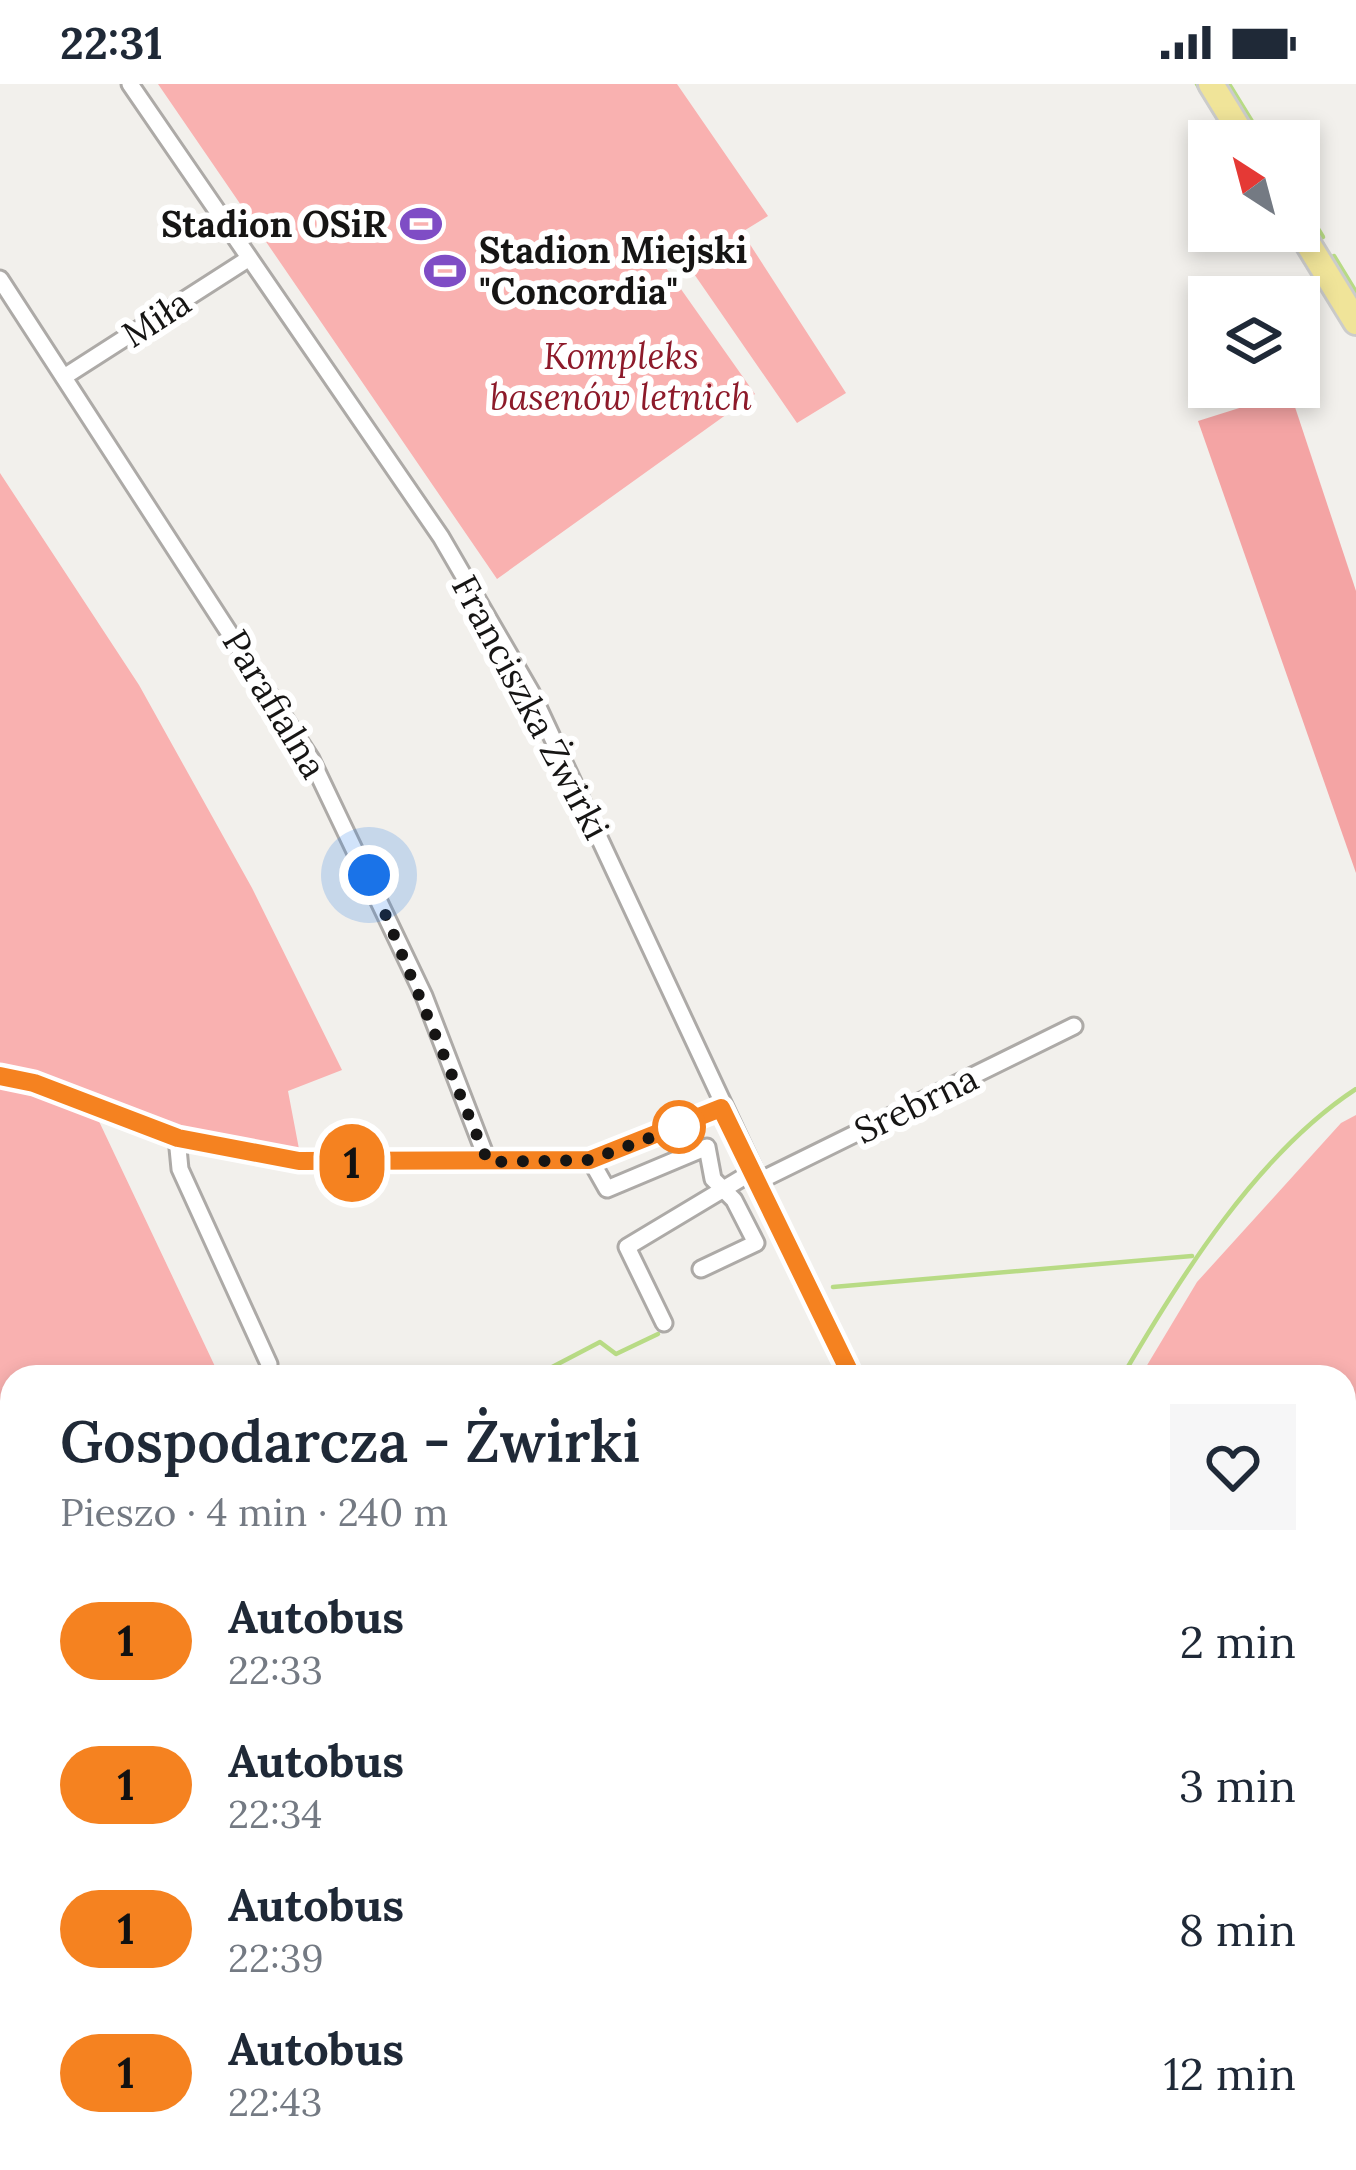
<!DOCTYPE html>
<html lang="pl">
<meta charset="utf-8">
<style>
body{margin:0;font-family:Lora,serif;background:#f6f6f7;color:#1f2937;height:100vh;display:flex;flex-direction:column;font-size:45px;white-space:nowrap}
*{box-sizing:border-box;margin:0}
p{font-size:39px;color:#747a83}
.icon{flex:none;width:66px;height:66px;fill:none;stroke:currentColor;stroke-width:2;stroke-linecap:round;stroke-linejoin:round}
.map{position:relative;flex:1;overflow:hidden}
.sheet{position:absolute;left:0px;top:1281px;width:1356px;height:807px;display:flex;flex-direction:column;background:#fff;border-radius:36px 36px 0 0;box-shadow:0 6px 18px #0003}
.sheet>*{flex:none}
.badge{padding:0 24px;border-radius:39px;font-size:42px;line-height:78px}
.needle{width:78px;rotate:324deg}
.fabs{position:absolute;left:1188px;top:36px;display:grid;gap:24px}
.fabs a{display:grid;place-items:center;width:132px;height:132px;border-radius:0px;background:#fff;box-shadow:0 6px 18px #0003;font-size:60px}
.you{position:absolute;width:60px;height:60px;margin:-30px;border:9px solid #fff;border-radius:50%;background:#1a73e8;box-shadow:0 0 0 18px #1a73e833}
.map>.badge{position:absolute;translate:-50% -50%;box-shadow:0 0 0 6px #fff}
.round{display:grid;place-items:center;flex:none;width:126px;height:126px;border-radius:0px;background:#f6f6f7}
.overview{display:flex;align-items:center;justify-content:space-between;height:204px;padding:0 60px}
h1{font-size:57px;font-weight:600;line-height:90px}
ul{padding:0;list-style:none}
li{display:flex;align-items:center;gap:36px;height:144px;padding:0 60px}
li div{flex:1}
li b{display:block;font-size:45px}
li em{font-style:normal}
li .badge{min-width:132px;font-weight:700;text-align:center}
.status{display:flex;justify-content:space-between;align-items:center;height:84px;padding:0 60px;background:#fff;direction:ltr}
.status svg{height:33px;fill:currentColor}
.map>svg:first-child{display:block}
.green{fill:#f9b1b0}
.forest{fill:#f4a4a4}
.lines{fill:none;stroke-linecap:round;stroke-linejoin:round}
.stream{stroke:#b8db85;stroke-width:4.5}
.taxiway{stroke:#93928f;stroke-width:39}
.street-casing{stroke:#adaaa7;stroke-width:21}
.primary-casing{stroke:#cccccb;stroke-width:30}
.street{stroke:#fff;stroke-width:15}
.primary{stroke:#f0e499;stroke-width:24}
.line-casing{stroke:#fff;stroke-width:27}
.line{stroke:#f58220;stroke-width:18}
.walk{stroke:#161514;stroke-width:12;stroke-dasharray:0 21.6}
.stop-dot{fill:#fff;stroke:#f58220;stroke-width:6}
.labels{text-anchor:middle;dominant-baseline:central;stroke-width:12;stroke-linejoin:round;paint-order:stroke}
.poi-label{font-size:36px;font-weight:bold;fill:#161514;stroke:#fff;text-anchor:end}
.street-label{font-size:36px;fill:#161514;stroke:#fff}
.park-label{font-size:36px;font-style:italic;fill:#8d1a2a;stroke:#fff}
</style>
<div class="status"><b>22:31</b><svg viewBox="0 0 49 12"><path d="M0 12V9h3v3zM5 12V6h3v6zM10 12V3h3v9zM15 12V0h3v12zM26 1h20v11H26zM47 4h2v5h-2z"/></svg></div>
<div class="map">
<svg width="1356" height="2086" viewBox="0 0 1356 2086">
<rect width="100%" height="100%" fill="#f2f0ec"/>
<g class="green">
<path d="M158 0H677L768 132 742 148 846 309 797 339 663 145 647 157 755 310 497 495Z"/>
<path d="M0 389 139 601 252 804 342 986 288 1007 299 1065 173 1043 55 994 0 981Z"/>
<path d="M0 1002 96 1031 220 1293H12V1457L0 1432Z"/>
<path d="M1356 1031V1798L1344 1809V1293H1140L1197 1198 1341 1039Z"/>
<path d="M1356 1827V2086H1076L1087 2076H1344V1838Z"/>
</g>
<path class="forest" d="M1290 308 1356 507V789L1198 337Z"/>
<g class="lines">
<g class="stream">
<path d="M1197 0 1232 57"/>
<path d="M1229 0 1264 57"/>
<path d="M1299 114 1323 153"/>
<path d="M1334 172 1356 208"/>
<path d="M791 1191 795 1201"/>
<path d="M833 1203 1192 1172"/>
<path d="M533 1293 600 1258 616 1270 658 1250"/>
<path d="M1122 1293C1180 1193 1258 1069 1356 1005"/>
<path d="M485 2086 498 2076"/>
<path d="M871 2086 887 2076"/>
</g>
<g class="taxiway">
<path d="M1344 1828 1356 1817"/>
<path d="M1065 2086 1076 2076"/>
</g>
<g class="street-casing">
<g id="street">
<path d="M130 0 441 453 531 608 851 1293"/>
<path d="M0 195 311 675 424 912 488 1078"/>
<path d="M64 293 248 175"/>
<path d="M0 992 34 999 177 1054 299 1077 590 1075 721 1024"/>
<path d="M177 1054 180 1085 269 1280"/>
<path d="M590 1075 607 1105 707 1063 713 1095 734 1116 756 1159 701 1185"/>
<path d="M757 1098 1074 942"/>
<path d="M664 1239 627 1163 752 1088"/>
<path d="M0 1476 12 1502"/>
<path d="M294 2076 300 2086"/>
<path d="M845 2086 861 2076"/>
</g>
</g>
<g class="primary-casing">
<g id="primary">
<path d="M1211 0 1246 57"/>
<path d="M1299 145 1356 238"/>
</g>
</g>
<use href="#street" class="street"/>
<use href="#primary" class="primary"/>
</g>
<g class="lines">
<g class="line-casing">
<path id="line" d="M0 992 34 999 178 1054 299 1077 590 1076 721 1024 852 1293"/>
</g>
<use href="#line" class="line"/>
<path class="walk" d="M369 791 488 1078 590 1076 679 1043"/>
</g>
<defs>
<g id="stadium-bare" transform="scale(3.24)"><path d="M0-5a6.5 5 0 1 0 0 10a6.5 5 0 1 0 0-10ZM-3.5-1.8h7v3.6h-7Z" fill="#7f4dc5" stroke="#fff" stroke-width="2.5" paint-order="stroke"/></g>
</defs>
<g fill-rule="evenodd">
<use href="#stadium-bare" x="421" y="140"/>
<use href="#stadium-bare" x="445" y="187"/>
</g>
<circle class="stop-dot" cx="679" cy="1043" r="24"/>
<g class="labels">
<g class="poi-label">
<text x="387" y="140">Stadion OSiR</text>
<text x="479" y="166" text-anchor="start">Stadion Miejski<tspan x="479" dy="41">"Concordia"</tspan></text>
</g>
<g class="street-label">
<text transform="translate(156 234) rotate(-33)">Miła</text>
<text transform="translate(275 620) rotate(59)">Parafialna</text>
<text transform="translate(531 623) rotate(62)">Franciszka Żwirki</text>
<text transform="translate(916 1020) rotate(-26)">Srebrna</text>
</g>
<g class="park-label">
<text x="621" y="272">Kompleks<tspan x="621" dy="41">basenów letnich</tspan></text>
</g>
</g>
</svg>
<div class="fabs">
<a><svg class="needle" viewBox="-14 -14 28 28"><path d="M0-13l5 13h-10z" fill="#e53935"/><path d="M0 13l5-13h-10z" fill="#747a83"/></svg></a>
<a><svg class="icon" aria-label="layers" viewBox="0 0 24 24"><path d="M12 4l9 5-9 5-9-5zM3 14l9 5 9-5"/></svg></a>
</div>
<div class="you" style="left:369px;top:791px"></div>
<b class="badge" style="left:352px;top:1079px;background:#f58220;color:#111">1</b>
<section class="sheet">
<div class="overview"><div><h1>Gospodarcza - Żwirki</h1><p>Pieszo · 4 min · 240 m</p></div><a class="round"><svg class="icon" aria-label="heart" viewBox="0 0 24 24"><path d="M12 20l-8-8c-3-5 5-10 8-4 3-6 11-1 8 4z"/></svg></a></div>
<ul>
<li><span class="badge" style="background:#f58220;color:#111">1</span><div><b>Autobus</b><p>22:33</p></div><em>2 min</em></li>
<li><span class="badge" style="background:#f58220;color:#111">1</span><div><b>Autobus</b><p>22:34</p></div><em>3 min</em></li>
<li><span class="badge" style="background:#f58220;color:#111">1</span><div><b>Autobus</b><p>22:39</p></div><em>8 min</em></li>
<li><span class="badge" style="background:#f58220;color:#111">1</span><div><b>Autobus</b><p>22:43</p></div><em>12 min</em></li>
</ul>
</section>
</div>
